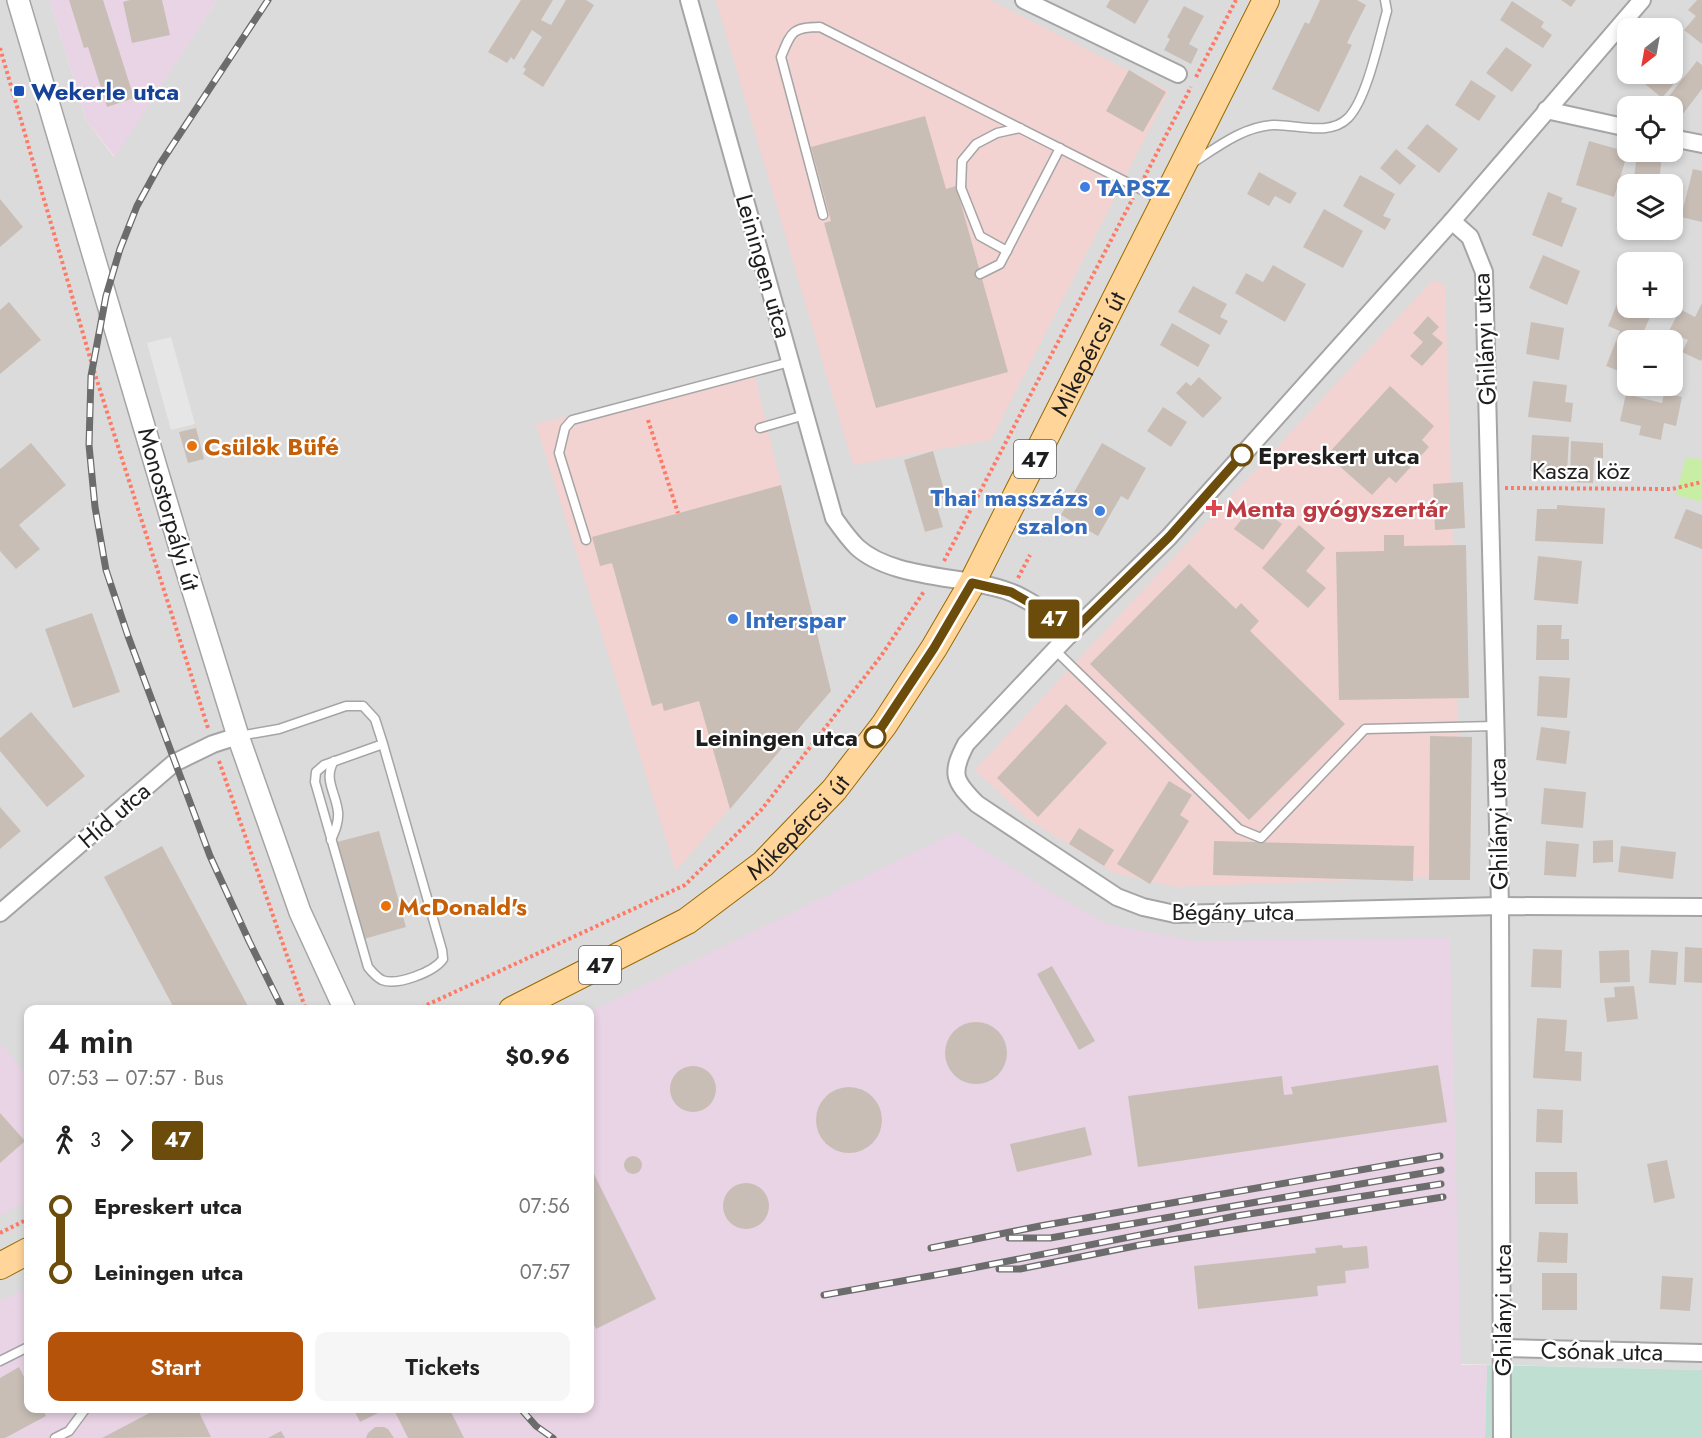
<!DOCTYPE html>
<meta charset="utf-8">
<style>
body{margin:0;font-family:Jost,sans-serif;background:#f6f6f6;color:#222;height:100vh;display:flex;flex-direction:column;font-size:22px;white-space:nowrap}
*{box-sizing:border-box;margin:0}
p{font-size:20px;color:#767676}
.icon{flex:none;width:33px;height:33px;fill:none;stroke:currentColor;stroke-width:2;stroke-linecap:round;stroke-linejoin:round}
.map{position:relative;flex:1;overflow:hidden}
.drawer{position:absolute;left:24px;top:1005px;width:570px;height:408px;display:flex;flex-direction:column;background:#fff;border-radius:12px;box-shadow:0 3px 9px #0003}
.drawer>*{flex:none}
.badge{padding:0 12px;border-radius:4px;font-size:21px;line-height:39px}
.needle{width:39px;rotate:211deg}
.controls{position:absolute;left:1617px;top:18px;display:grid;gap:12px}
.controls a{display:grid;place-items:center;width:66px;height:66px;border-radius:12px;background:#fff;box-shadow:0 3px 9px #0003;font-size:30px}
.map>.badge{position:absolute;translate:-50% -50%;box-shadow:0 0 0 3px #fff}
.legs{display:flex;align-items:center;gap:9px;height:66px;padding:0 24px;font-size:20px}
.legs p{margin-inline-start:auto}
.summary{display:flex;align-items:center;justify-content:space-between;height:102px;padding:0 24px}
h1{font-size:33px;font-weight:600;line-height:45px}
.cta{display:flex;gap:12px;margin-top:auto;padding:12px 24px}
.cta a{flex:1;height:69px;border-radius:12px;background:#b45309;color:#fff;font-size:24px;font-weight:600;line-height:69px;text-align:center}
.cta a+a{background:#f6f6f6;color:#222}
ul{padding:0 24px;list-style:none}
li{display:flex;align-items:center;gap:21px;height:66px;font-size:22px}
li i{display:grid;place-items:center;width:9px;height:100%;margin:0 8px;background:currentColor}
li i::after{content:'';width:15px;height:15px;margin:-8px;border:4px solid;border-radius:50%;background:#fff}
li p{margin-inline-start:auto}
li:first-child i{background:linear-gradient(#0000 50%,currentColor 0)}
li:last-child i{background:linear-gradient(currentColor 50%,#0000 0)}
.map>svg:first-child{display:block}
.residential{fill:#dcdbdb;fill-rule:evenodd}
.commercial{fill:#f2d3d1}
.industrial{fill:#e9d4e5}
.grass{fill:#c7eea4}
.wetland{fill:#bedfd1}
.parking{fill:#e6e6e6}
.building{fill:#c8beb6}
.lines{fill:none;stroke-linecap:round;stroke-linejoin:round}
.service-casing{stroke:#a5a5a5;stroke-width:11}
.minor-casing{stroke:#a5a5a5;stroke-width:20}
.tertiary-casing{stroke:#a5a5a5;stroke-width:24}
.primary-casing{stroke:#986900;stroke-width:28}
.path{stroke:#ff7965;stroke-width:4;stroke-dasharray:3 3;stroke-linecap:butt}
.service{stroke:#fff;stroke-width:8}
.minor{stroke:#fff;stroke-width:16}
.tertiary{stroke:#fff;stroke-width:21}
.primary{stroke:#ffd599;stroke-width:26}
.rail-casing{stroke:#6c6c6c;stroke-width:7}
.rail{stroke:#fff;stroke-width:4.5;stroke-dasharray:14;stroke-linecap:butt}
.line-1-casing{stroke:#fff;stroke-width:14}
.line-1{stroke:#6b4c0b;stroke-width:9}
.transit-dot{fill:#1a4fb4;stroke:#fff;stroke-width:2}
.shop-dot{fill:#3f7fe0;stroke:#fff;stroke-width:2}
.food-dot{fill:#e8710a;stroke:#fff;stroke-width:2}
.stop-1-dot{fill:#fff;stroke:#6b4c0b;stroke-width:3}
.health-dot{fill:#e0444e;stroke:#fff;stroke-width:2}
.labels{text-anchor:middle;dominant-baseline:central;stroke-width:4.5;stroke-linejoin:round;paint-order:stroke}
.shield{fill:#fff;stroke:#626262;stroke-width:1.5}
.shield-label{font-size:22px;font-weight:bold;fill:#1e1e1e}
.transit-label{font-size:24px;font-weight:bold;fill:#164399;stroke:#fff;text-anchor:start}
.shop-label{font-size:24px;font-weight:bold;fill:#366cbe;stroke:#fff;text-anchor:start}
.street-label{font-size:24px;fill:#1e1e1e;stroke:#fff}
.food-label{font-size:24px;font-weight:bold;fill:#c56008;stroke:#fff;text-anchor:start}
.stop-label{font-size:24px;font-weight:bold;fill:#1e1e1e;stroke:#fff;text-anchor:start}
.health-label{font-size:24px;font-weight:bold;fill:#be3a42;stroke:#fff;text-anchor:start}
</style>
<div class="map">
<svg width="1702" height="1438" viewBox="0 0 1702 1438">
<rect width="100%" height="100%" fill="#f0ece3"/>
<path class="residential" d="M0 0H50L86 120 114 157 217 0H1702V1370L1461 1364 558 1438H0ZM1628 28H1672V74H1628ZM1628 106H1672V152H1628ZM1628 184H1672V230H1628ZM1628 262H1672V308H1628ZM1628 340H1672V386H1628ZM28 1010H590V1408H28Z"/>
<g class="commercial">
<path d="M716 0H990L1169 91 991 440 853 465Z"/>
<path d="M1433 280 1445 285 1463 876 1175 887 1114 873 1026 818 975 770Z"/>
<path d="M753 369 831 691 676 871 536 424Z"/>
</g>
<g class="industrial">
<path d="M50 0H217L115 157 86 120Z"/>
<path d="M955 832 1062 899 1107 924 1194 941 1450 938 1461 1365H1487L1485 1438H0V1301L28 1287V1408H590V1012Z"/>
<path d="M0 1042 28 1077V1201L0 1216Z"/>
</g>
<path class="grass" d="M1686 458 1702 459V502L1676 495Z"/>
<path class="wetland" d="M1487 1365 1702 1370V1438H1485Z"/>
<path class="parking" d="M171 337 195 424 171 430 147 343Z"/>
<g class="building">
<path d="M69 0H103L134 98 107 107 88 47 84 48Z"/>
<path d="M130 0H162L170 35 132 43 123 2Z"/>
<path d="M521 0H553L541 20 551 25 566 0H586L594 5 543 87 523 74 526 69 523 67 542 37 532 30 514 60 511 57 507 63 488 52Z"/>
<path d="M1110 0H1149L1135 24 1106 7Z"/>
<path d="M1320 0H1357L1366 5 1347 43 1352 45 1319 112 1272 89 1305 22 1309 24Z"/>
<path d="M1561 0H1576L1571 7Z"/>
<path d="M1697 0H1702V44L1684 30 1696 16 1688 10Z"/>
<path d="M1512 1 1544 22 1541 27 1552 35 1543 48 1500 20Z"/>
<path d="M1184 6 1204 16 1189 44 1198 49 1191 64 1164 50 1170 39 1167 37Z"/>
<path d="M1506 47 1532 65 1512 92 1486 73Z"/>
<path d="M1697 61 1702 65V89L1682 115 1665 101Z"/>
<path d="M1672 66 1682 74 1662 98 1633 74H1672Z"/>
<path d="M1129 70 1166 92 1143 132 1106 111Z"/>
<path d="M1471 80 1496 96 1479 121 1455 105Z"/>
<path d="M925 116 946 189 956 186 1008 372 876 408 824 223 831 221 811 147Z"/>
<path d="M1427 124 1458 149 1439 173 1407 148Z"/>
<path d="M1589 141 1628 152 1614 197 1576 185Z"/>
<path d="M1396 149 1416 166 1400 185 1380 168Z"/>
<path d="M1637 154 1662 157 1659 181 1634 178Z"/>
<path d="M1693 169 1702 171V222L1681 217Z"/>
<path d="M1259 172 1297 193 1290 204 1275 196 1269 206 1247 194Z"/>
<path d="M1360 175 1395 194 1383 216 1391 219 1385 230 1343 206Z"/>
<path d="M1548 192 1563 198 1561 202 1577 208 1562 247 1532 235Z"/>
<path d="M0 199 23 227 0 247Z"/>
<path d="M1324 209 1363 231 1343 268 1303 247Z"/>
<path d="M1543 255 1580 271 1567 305 1529 288Z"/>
<path d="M1273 265 1306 284 1285 322 1235 293 1246 273 1263 282Z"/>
<path d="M1193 286 1227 304 1220 317 1228 321 1220 335 1178 312Z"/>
<path d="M9 302 41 340 0 374V310Z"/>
<path d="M1702 303V359L1701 361 1682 352 1688 340 1669 331 1680 309 1695 317Z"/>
<path d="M1617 304 1650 317 1640 340H1628L1626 374 1606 366 1620 331 1608 326Z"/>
<path d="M1428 316 1439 327 1432 334 1443 343 1422 366 1410 356 1423 342 1413 333Z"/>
<path d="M1531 322 1564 328 1559 360 1526 354Z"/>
<path d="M1172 323 1210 345 1198 367 1160 345Z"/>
<path d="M1199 377 1222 398 1203 418 1176 393 1186 382 1191 386Z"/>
<path d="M1533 381 1567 385 1565 402 1573 403 1571 422 1528 417Z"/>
<path d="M1390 386 1434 426 1422 440 1429 447 1396 483 1389 477 1372 495 1327 455Z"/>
<path d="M1664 393 1682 397 1676 426 1664 423 1661 440 1639 435 1641 426 1620 421 1626 394 1662 403Z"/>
<path d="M1163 407 1187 422 1171 447 1147 431Z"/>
<path d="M196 428 204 459 188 463 179 432Z"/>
<path d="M1532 435 1569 437 1567 473 1530 471Z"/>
<path d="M1571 441 1603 443V458L1594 457 1593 483 1570 482Z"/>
<path d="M31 443 66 485 19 525 40 549 16 569 0 551V469Z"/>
<path d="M1102 443 1146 468 1128 500 1121 496 1098 536 1061 515Z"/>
<path d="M933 451 946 497 935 500 943 527 925 532 904 460Z"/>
<path d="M1463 482 1465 528 1435 530 1433 484Z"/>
<path d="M781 485 831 691 730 809 699 701 664 711 662 703 652 706 612 563 600 566 592 537Z"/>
<path d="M1254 503 1282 524 1263 550 1234 529Z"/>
<path d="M1557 505 1605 508 1603 544 1535 541 1537 509H1557Z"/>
<path d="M1686 509 1702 515V549L1674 538Z"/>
<path d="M1299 525 1325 548 1306 571 1326 588 1308 608 1262 568Z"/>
<path d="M1384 535H1404V546L1466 545 1469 698 1339 700 1336 552 1384 551Z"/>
<path d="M1538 556 1582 561 1578 604 1534 600Z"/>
<path d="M1189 564 1236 609 1241 603 1259 621 1250 631 1345 724 1249 820 1090 664Z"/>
<path d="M92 613 120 692 73 708 45 629Z"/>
<path d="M1537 625H1562L1561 639H1569V660H1536Z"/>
<path d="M1539 676 1570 678 1567 718 1537 716Z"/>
<path d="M1066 704 1107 743 1038 817 997 778Z"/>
<path d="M31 712 85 776 47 807 0 751V738Z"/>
<path d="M1541 727 1570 731 1566 764 1536 760Z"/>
<path d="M1430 736 1472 737 1470 880H1429Z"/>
<path d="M1169 781 1192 795 1180 815 1189 821 1150 884 1117 864Z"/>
<path d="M1544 788 1586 792 1583 828 1541 824Z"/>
<path d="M0 807 21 831 0 849Z"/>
<path d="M1079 828 1114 850 1104 866 1069 844Z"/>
<path d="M379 831 406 927 364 939 337 842Z"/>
<path d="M1613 840V862L1593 863V841Z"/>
<path d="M1214 841 1414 846 1413 881 1213 875Z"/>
<path d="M1546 841 1579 844 1576 877 1544 875Z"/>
<path d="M162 846 250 1010H175L104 877Z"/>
<path d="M1621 846 1676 852 1673 879 1618 872Z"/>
<path d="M1685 947 1702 948V983L1684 982Z"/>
<path d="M1533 949 1562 950 1561 988 1531 987Z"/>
<path d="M1629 950 1630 982 1600 983 1599 951Z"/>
<path d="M1651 950 1678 952 1676 985 1649 983Z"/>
<path d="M1052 966 1095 1041 1079 1050 1037 974Z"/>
<path d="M1634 986 1638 1019 1607 1022 1604 998 1615 997 1614 987Z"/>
<path d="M1537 1018 1567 1020 1565 1051 1582 1052 1581 1081 1533 1078Z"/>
<circle cx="976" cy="1053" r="31"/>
<path d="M1438 1065 1447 1122 1138 1167 1128 1096 1282 1076 1284 1095 1293 1094 1291 1087Z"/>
<circle cx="693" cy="1089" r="23"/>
<circle cx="849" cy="1120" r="33"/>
<path d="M1537 1109 1563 1110 1562 1143 1536 1142Z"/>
<path d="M0 1113 25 1141 0 1163Z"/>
<path d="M1085 1127 1092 1155 1017 1172 1010 1144Z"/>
<circle cx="633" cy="1165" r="9"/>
<path d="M1667 1160 1675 1198 1654 1203 1647 1164Z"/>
<path d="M590 1166 656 1299 596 1329 590 1316Z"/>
<path d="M1535 1172H1577L1578 1204H1535Z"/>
<circle cx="746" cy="1206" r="23"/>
<path d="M1539 1232 1568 1233 1567 1263 1537 1262Z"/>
<path d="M1342 1245 1343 1248 1367 1246 1369 1268 1345 1271 1346 1283 1317 1286 1318 1296 1198 1309 1194 1266 1316 1253 1315 1248Z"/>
<rect x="1542" y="1273" width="35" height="37"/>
<path d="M1662 1276 1693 1278 1690 1311 1660 1309Z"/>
<path d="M19 1367 28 1385V1408H42L46 1416 5 1438H0V1378Z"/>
<path d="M159 1408H197L211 1437 102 1438Z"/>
<path d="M353 1408H388L360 1422Z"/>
<path d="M393 1408H449L464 1438H408Z"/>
<path d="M375 1427H384L388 1429 394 1438H366L368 1433Z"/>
<path d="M281 1431 285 1438H268Z"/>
</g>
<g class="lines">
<g class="service-casing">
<g id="service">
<path d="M1191 164C1216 148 1242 127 1273 125 1296 124 1329 137 1348 118 1367 99 1379 39 1387 11L1385 0"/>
<path d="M823 215 781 57C791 32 792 27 820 27L1162 200"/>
<path d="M1007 251 980 236 961 188 962 161 976 144 997 133 1020 128"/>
<path d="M980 274 1000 264 1060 148"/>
<path d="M760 428 805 415"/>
<path d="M586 540 559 453 565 428 572 420 790 362"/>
<path d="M1055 650 1239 829 1261 838 1365 729 1495 726"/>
<path d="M239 736 279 729 346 706H363L375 719 383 744 442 950 443 959C434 972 397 986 382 980 376 977 372 972 368 967L315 782 316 772 324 765 383 744"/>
<path d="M331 840C335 831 339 822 338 812 336 793 323 779 334 761"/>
<path d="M0 1361 28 1347"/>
<path d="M55 1438 69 1431 86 1408"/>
</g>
</g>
<g class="minor-casing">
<g id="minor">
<path d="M689 0 834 518C841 528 848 538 857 547 893 580 966 575 1010 592 1021 596 1041 608 1050 615 1057 620 1062 629 1068 636"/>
<path d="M1024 0 1178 74"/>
<path d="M1642 0 1452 221 1169 537 1068 636 966 744C950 774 954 781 977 804L1117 897 1143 907 1175 914 1500 906 1702 907"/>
<path d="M1546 110 1628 128"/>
<path d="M1672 138 1702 144"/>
<path d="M1452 221 1470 237 1484 272 1500 906 1502 1438"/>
<path d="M0 913 174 763 213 744 238 736"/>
<path d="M1502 1348 1702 1353"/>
</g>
</g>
<g class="tertiary-casing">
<path id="tertiary" d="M18 0 185 565 238 736 300 912 345 1010"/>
</g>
<g class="primary-casing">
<g id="primary">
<path id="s1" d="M512 1010 687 921 763 864 834 790 884 725 934 648 972 583 1266 0"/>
<path d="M0 1266 28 1251"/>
</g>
</g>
<g class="path">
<path d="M0 48 93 368 208 728"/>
<path d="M1196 77 1236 0"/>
<path d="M1144 178 1191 87"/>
<path d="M648 420 678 513"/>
<path d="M1505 488 1672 489 1702 482"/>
<path d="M944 561 1133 198"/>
<path d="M1018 578 1030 555"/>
<path d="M219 761 306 1010"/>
<path d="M416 1010 685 885 762 809 881 656 925 590"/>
<path d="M0 1233 28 1219"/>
</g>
<use href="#service" class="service"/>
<use href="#minor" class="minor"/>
<use href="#tertiary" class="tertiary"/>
<use href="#primary" class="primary"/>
<g class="rail-casing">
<g id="rail">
<path d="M268 0 160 164 137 206 120 249 106 296 91 376 89 445 95 507 106 570 128 636 210 856 249 941 283 1010"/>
<path d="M1009 1238H1050L1441 1170"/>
<path d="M931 1248 1040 1226 1440 1156"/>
<path d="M999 1269H1020L1140 1245 1443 1197"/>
<path d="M824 1295 963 1270 1236 1216 1441 1184"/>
<path d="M520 1408 536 1426 553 1438"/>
</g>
</g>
<use href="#rail" class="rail"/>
</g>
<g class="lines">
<g class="line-1-casing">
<path id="line-1" d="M875 737 934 648 972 583 1011 592 1051 615 1068 636 1169 537 1242 455"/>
</g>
<use href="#line-1" class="line-1"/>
</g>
<rect class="transit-dot" x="13" y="85" width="12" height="12" rx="3"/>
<g class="shop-dot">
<circle cx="1085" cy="187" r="6"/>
<circle cx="1100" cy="511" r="6"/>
<circle cx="733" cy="619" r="6"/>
</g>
<g class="food-dot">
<circle cx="192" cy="446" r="6"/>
<circle cx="386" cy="906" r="6"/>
</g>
<g class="stop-1-dot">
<circle cx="1242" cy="455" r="10"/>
<circle cx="875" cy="737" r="10"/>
</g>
<path class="health-dot" d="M1211 499h6v6h6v6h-6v6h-6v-6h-6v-6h6z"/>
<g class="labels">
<g class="shield">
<rect x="1014" y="440" width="42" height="38" rx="4.5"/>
<rect x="579" y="946" width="42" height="38" rx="4.5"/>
</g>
<g class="shield-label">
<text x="1035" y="459">47</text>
<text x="600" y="965">47</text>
</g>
<g class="transit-label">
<text x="31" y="91">Wekerle utca</text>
</g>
<g class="shop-label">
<text x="1097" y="187">TAPSZ</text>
<text x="1088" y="497" text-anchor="end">Thai masszázs<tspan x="1088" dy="28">szalon</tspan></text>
<text x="745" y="619">Interspar</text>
</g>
<g class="street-label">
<text transform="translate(764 266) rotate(74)">Leiningen utca</text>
<text transform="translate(1484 339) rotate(-93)">Ghilányi utca</text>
<text stroke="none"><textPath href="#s1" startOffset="900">Mikepércsi út</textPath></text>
<text x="1581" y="470">Kasza köz</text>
<text transform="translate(169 509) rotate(74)">Monostorpályi út</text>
<text transform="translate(114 815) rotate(-41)">Híd utca</text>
<text transform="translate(1498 824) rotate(-91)">Ghilányi utca</text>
<text stroke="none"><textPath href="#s1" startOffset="342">Mikepércsi út</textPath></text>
<text x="1233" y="911">Bégány utca</text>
<text transform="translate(1502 1310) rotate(-90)">Ghilányi utca</text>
<text transform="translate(1602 1351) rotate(1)">Csónak utca</text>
</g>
<g class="food-label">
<text x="204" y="446">Csülök Büfé</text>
<text x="398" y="906">McDonald's</text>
</g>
<g class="stop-label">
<text x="1258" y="455">Epreskert utca</text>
<text x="858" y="737" text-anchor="end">Leiningen utca</text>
</g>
<g class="health-label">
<text x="1226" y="508">Menta gyógyszertár</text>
</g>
</g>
</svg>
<div class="controls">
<a><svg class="needle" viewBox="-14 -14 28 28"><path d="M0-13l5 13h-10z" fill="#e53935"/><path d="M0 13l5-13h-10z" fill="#767676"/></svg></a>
<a><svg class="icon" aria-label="locate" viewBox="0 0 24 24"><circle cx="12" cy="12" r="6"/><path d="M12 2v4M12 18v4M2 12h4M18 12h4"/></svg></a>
<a><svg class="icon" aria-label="layers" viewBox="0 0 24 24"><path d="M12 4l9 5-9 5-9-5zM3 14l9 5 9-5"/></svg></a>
<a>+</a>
<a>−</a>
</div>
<b class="badge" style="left:1054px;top:619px;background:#6b4c0b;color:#fff">47</b>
<section class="drawer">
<div class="summary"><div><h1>4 min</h1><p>07:53 – 07:57 · Bus</p></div><b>$0.96</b></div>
<div class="legs"><svg class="icon" aria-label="walk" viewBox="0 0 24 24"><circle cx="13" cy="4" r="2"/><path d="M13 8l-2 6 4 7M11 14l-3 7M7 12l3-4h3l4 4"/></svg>3<svg class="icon" aria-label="forward" viewBox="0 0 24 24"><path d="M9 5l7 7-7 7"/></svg><b class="badge" style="background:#6b4c0b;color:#fff">47</b></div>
<ul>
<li><i style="color:#6b4c0b"></i><b>Epreskert utca</b><p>07:56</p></li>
<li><i style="color:#6b4c0b"></i><b>Leiningen utca</b><p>07:57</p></li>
</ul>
<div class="cta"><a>Start</a><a>Tickets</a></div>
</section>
</div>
